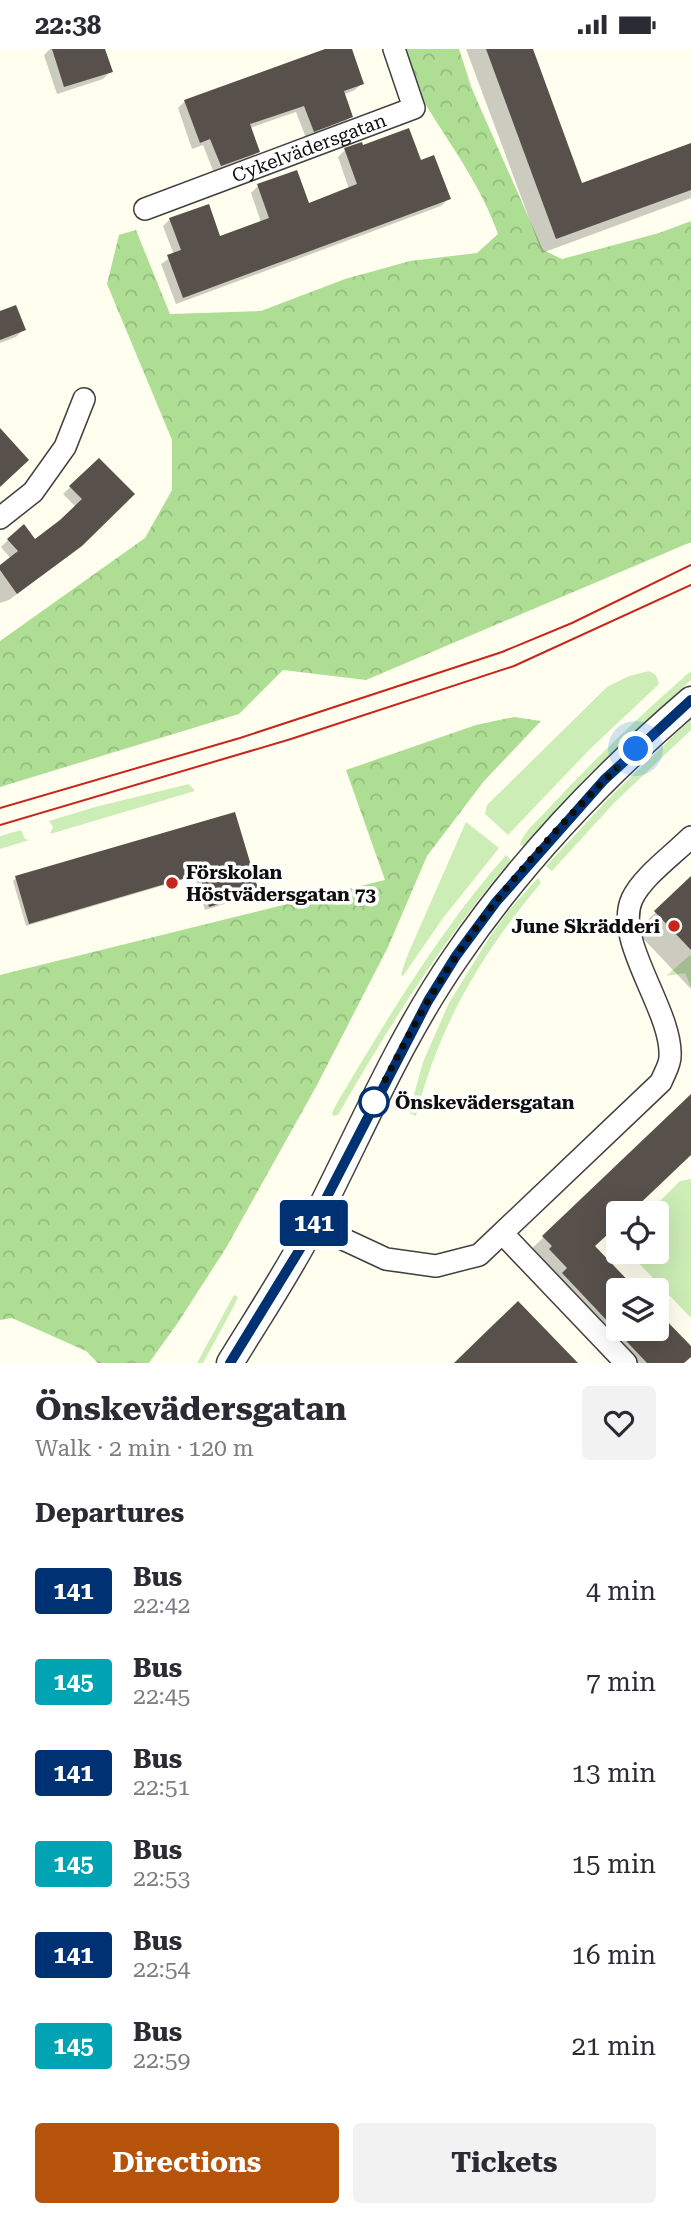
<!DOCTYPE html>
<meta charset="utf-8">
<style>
body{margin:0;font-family:"Roboto Serif",serif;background:#f2f2f3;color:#2b2b33;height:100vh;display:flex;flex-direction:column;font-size:26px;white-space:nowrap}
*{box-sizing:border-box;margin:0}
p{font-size:23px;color:#7c7c81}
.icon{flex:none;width:38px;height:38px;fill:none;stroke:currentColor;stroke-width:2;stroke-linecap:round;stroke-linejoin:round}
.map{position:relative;height:1314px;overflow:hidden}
.sheet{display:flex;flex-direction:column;background:#fff;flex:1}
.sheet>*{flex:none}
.badge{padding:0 14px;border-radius:5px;font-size:24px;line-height:46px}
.controls{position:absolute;left:606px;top:1152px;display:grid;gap:14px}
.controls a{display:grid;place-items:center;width:63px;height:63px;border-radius:7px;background:#fff;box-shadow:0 7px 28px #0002;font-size:35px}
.you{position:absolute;width:35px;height:35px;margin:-18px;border:5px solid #fff;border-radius:50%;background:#1a73e8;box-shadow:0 0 0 10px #1a73e833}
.map>.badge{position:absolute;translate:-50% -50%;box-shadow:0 0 0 4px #fff}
h2{padding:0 35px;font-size:26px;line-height:63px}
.round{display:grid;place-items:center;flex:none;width:74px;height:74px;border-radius:7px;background:#f2f2f3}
.overview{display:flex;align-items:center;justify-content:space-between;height:119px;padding:0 35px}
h1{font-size:33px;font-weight:700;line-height:52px}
.primary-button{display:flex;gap:14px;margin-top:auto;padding:14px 35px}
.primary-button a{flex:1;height:80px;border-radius:7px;background:#b45309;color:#fff;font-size:28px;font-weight:700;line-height:80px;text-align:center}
.primary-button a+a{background:#f2f2f3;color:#2b2b33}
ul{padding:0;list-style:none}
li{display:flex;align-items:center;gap:21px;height:91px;padding:0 35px}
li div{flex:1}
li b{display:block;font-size:26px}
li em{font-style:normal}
li .badge{min-width:77px;font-weight:700;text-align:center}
.status{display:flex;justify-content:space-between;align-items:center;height:49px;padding:0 35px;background:#fff;direction:ltr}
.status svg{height:19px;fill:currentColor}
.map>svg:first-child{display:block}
.grass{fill:#ccedb6}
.forest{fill:url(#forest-crowns)}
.shadow{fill:#0003}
.building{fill:#58504a}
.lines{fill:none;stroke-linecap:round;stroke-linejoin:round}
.minor-casing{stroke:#414141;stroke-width:24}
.tertiary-casing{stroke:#414141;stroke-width:29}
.minor{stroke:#fff;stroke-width:21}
.tertiary{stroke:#fff;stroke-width:26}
.tram{stroke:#c8251c;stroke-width:2}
.line-casing{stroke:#fff;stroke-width:16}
.line{stroke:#003273;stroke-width:10}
.walk{stroke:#0e0e0e;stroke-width:7;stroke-dasharray:0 12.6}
.poi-dot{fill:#c8251c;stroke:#fff;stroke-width:2.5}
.stop-dot{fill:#fff;stroke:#003273;stroke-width:3.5}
.labels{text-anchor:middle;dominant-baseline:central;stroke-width:7;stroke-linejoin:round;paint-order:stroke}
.street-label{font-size:19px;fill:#0e0e0e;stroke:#fff}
.poi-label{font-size:19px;font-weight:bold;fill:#0e0e0e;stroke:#fff;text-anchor:start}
.stop-label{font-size:19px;font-weight:bold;fill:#0e0e0e;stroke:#fff;text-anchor:start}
</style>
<div class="status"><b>22:38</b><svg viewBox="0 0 49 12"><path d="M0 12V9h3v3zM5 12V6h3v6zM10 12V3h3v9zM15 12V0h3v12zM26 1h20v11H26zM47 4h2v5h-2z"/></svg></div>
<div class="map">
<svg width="691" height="1314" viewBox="0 0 691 1314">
<defs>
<pattern id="forest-crowns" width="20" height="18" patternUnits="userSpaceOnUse" patternTransform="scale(1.75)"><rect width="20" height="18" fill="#aede94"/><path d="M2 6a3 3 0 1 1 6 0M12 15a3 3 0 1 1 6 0" fill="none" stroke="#94bd7e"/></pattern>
</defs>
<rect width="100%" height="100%" fill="#fffeef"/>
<g class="grass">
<path d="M649 622 656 626 659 634 657 637 591 699 508 786 485 765 487 756 607 638 629 627Z"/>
<path d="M691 622V631L588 726 524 797 520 796C523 782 541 769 550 758 595 710 641 665 691 622Z"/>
<path d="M691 670V681L614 754 552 822 546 817 613 745Z"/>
<path d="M189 735 195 742 50 785 53 778 49 772 95 758Z"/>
<path d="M466 773 499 799 443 869 403 927 401 925 408 905Z"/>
<path d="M21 781 25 790 29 791 0 800V787Z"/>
<path d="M506 806 511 811C444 889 389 977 338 1066L333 1067 332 1064 338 1052C389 967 440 881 506 806Z"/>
<path d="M538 829 541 834C481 905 439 976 416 1067L409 1064 423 1013 449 954 489 889 509 861Z"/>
<path d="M690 906 691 907V938L685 924 666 927Z"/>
<path d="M691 1130V1269L632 1207 631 1202H656V1164H648L680 1132Z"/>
<path d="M234 1246 238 1248 235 1255 203 1314H197Z"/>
</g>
<g class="forest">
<path d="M404 0H459L472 40 543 201 562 210 659 184 691 172V493L366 631 283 621 239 665 0 738V592L145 489 172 441V391L107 235 119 186 136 181 170 265 261 262 345 230 410 212 477 204 498 185C481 136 450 96 423 51 414 36 410 17 404 0Z"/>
<path d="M514 668 541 672 484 732 427 807 388 898 317 1036 226 1199 177 1275 149 1314H98L86 1302 12 1269 0 1271V926L385 831 346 721 476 676Z"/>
</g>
<g class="shadow">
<path d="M50 0H103L111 22 103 30 57 45 44 6Z"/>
<path d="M330 0H350L362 34 355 41 343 46 351 67 344 75 306 89 296 63 250 79 258 102 251 109 214 124 203 96 192 100 178 59 185 52Z"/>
<path d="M466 0H531L580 136 691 96V149L542 204Z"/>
<path d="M362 99 420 113 449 149 441 157 176 255 161 215 174 206 163 177 170 170 219 189 261 173 251 144 258 137 308 156 349 140 338 108 345 101Z"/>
<path d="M0 264 24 280 16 288 0 294Z"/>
<path d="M99 411 72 504 9 551 0 554V518L11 510 1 498 8 491 35 492 76 458 63 445Z"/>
<path d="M234 765 257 843 254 846 205 861 195 827 26 877 13 832 16 829Z"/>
<path d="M691 830V940L636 882Z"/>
<path d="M691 1047V1105L618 1164 593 1197 618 1241V1279L691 1300V1305L682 1314H610L544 1244 550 1239 524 1207Z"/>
</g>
<g class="building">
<path d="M52 0H105L113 23 64 38Z"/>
<path d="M325 0H352L364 35 344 42 353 68 314 83 304 57 250 75 260 103 221 117 210 90 200 94 184 51Z"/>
<path d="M486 0H533L582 134 691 94V141L556 190Z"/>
<path d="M409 79 421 111 434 106 451 150 183 249 167 206 181 201 169 169 209 155 220 187 269 169 257 135 297 121 309 154 357 135 344 99 362 93 363 96Z"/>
<path d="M16 256 26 281 0 291V262Z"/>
<path d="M0 379 29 411 0 438Z"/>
<path d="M99 409 135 445 82 497 17 545 0 521V516L18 502 7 490 24 475 35 490 60 471 82 450 69 437Z"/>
<path d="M235 763 259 843 209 858 199 825 29 875 15 827Z"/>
<path d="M691 827V901L654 862Z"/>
<path d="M691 1045V1106L630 1164H618V1176L595 1197 637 1241H618V1279H656V1261L691 1297V1308L684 1314H647L562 1224 567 1219 549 1200 552 1197 542 1187Z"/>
<path d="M518 1252 578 1314H454L491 1278Z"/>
</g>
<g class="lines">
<g class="minor-casing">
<g id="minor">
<path id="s1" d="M145 160 414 59 394 0"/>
<path d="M0 469 33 443 65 398 84 350"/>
<path d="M313 1176 386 1210 436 1217 479 1206 661 1033C664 1025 670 1016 670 1008 673 962 613 892 632 850 642 828 674 805 691 788"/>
<path d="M503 1185 626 1314"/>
</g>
</g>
<g class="tertiary-casing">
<path id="tertiary" d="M230 1314C258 1268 289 1222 314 1173 360 1084 399 990 456 908 520 814 605 725 691 651"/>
</g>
<use href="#minor" class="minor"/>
<use href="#tertiary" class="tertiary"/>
<g class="tram">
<path d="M0 759 240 689 502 603 572 574 691 516"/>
<path d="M0 776 291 690 514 617 691 536"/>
</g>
</g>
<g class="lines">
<g class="line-casing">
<path id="line" d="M230 1314 300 1200 428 952 456 907 496 853 604 731 691 651"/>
</g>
<use href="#line" class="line"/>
<path class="walk" d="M374 1053C399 1004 424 955 455 909 503 836 573 761 636 700"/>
</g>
<g class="poi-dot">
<circle cx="172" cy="834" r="7"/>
<circle cx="674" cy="877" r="7"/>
</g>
<circle class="stop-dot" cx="374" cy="1053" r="14"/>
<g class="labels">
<g class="street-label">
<text stroke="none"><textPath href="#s1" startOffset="175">Cykelvädersgatan</textPath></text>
</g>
<g class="poi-label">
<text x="186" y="823">Förskolan<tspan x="186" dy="22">Höstvädersgatan 73</tspan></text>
<text x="660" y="877" text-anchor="end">June Skrädderi</text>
</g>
<g class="stop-label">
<text x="395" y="1053">Önskevädersgatan</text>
</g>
</g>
</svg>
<div class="controls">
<a><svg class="icon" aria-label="locate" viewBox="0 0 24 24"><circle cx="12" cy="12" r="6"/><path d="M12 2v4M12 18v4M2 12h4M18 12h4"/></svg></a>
<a><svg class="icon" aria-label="layers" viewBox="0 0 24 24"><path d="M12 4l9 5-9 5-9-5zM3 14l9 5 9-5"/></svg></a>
</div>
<div class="you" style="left:636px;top:700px"></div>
<b class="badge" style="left:314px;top:1174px;background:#003273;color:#fff">141</b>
</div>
<section class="sheet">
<div class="overview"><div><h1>Önskevädersgatan</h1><p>Walk · 2 min · 120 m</p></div><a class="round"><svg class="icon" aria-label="heart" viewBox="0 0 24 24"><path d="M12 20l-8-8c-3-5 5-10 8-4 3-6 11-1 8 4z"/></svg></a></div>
<h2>Departures</h2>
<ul>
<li><span class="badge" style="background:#003273;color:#fff">141</span><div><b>Bus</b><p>22:42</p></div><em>4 min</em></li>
<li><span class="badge" style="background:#00a3b4;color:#fff">145</span><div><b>Bus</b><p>22:45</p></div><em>7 min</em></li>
<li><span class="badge" style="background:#003273;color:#fff">141</span><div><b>Bus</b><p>22:51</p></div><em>13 min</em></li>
<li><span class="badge" style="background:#00a3b4;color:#fff">145</span><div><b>Bus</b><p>22:53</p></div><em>15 min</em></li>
<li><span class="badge" style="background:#003273;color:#fff">141</span><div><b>Bus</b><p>22:54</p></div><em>16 min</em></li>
<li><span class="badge" style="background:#00a3b4;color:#fff">145</span><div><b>Bus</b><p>22:59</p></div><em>21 min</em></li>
</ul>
<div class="primary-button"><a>Directions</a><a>Tickets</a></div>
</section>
